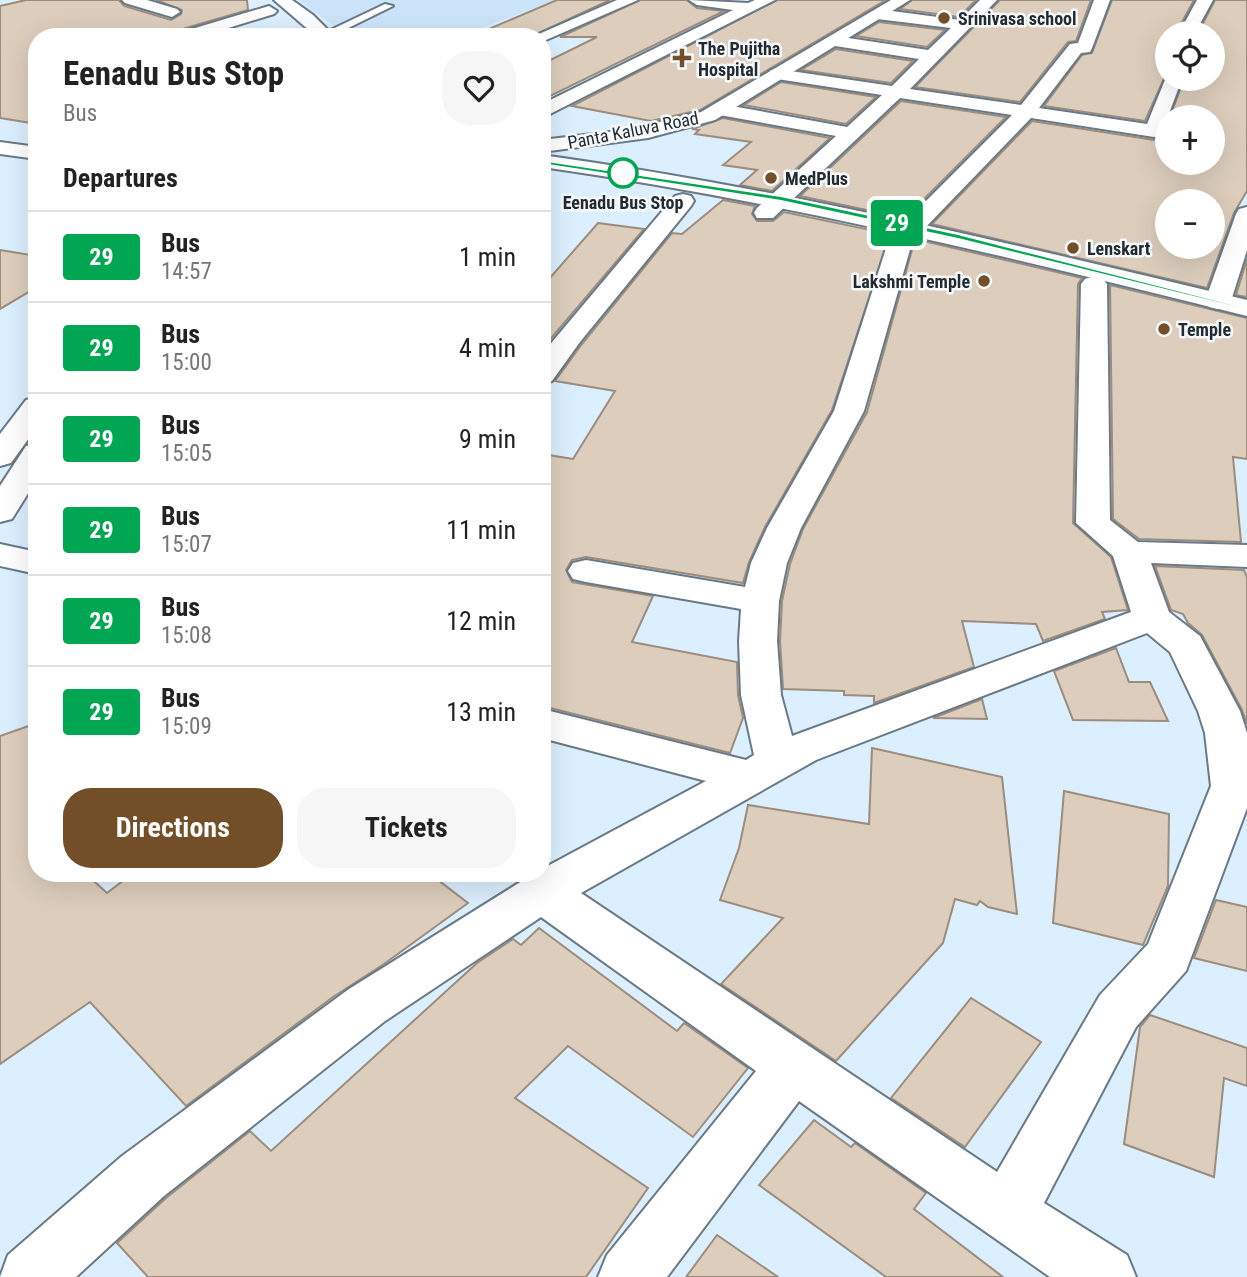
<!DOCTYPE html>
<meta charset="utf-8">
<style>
body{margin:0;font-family:"Roboto Condensed",sans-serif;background:#f6f6f6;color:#222;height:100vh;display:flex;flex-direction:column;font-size:26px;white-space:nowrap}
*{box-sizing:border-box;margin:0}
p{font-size:23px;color:#767676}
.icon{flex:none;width:38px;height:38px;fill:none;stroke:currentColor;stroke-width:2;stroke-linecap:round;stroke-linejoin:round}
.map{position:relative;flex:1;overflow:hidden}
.drawer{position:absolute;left:28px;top:28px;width:523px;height:854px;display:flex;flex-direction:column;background:#fff;border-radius:28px;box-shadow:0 7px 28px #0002}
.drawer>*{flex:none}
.badge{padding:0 14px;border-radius:5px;font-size:24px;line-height:46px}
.tools{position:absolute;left:1155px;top:21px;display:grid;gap:14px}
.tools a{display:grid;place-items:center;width:70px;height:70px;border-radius:50%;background:#fff;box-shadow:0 7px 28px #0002;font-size:35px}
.map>.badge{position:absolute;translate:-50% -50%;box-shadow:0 0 0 4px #fff}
h2{padding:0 35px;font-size:26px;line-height:63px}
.round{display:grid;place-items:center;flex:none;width:74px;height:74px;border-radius:28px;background:#f6f6f6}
.headline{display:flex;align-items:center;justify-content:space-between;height:119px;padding:0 35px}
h1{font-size:33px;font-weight:700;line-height:52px}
.button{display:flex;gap:14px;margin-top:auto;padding:14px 35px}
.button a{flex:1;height:80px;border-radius:28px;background:#724f28;color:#fff;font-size:28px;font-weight:700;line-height:80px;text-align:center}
.button a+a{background:#f6f6f6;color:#222}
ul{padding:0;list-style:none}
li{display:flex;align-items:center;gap:21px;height:91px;padding:0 35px;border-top:2px solid #e0e0e0}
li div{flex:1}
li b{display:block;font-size:26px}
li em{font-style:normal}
li .badge{min-width:77px;font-weight:700;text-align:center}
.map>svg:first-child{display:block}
.built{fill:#cce4f9}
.building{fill:#dccdbc;stroke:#9b8c7d;stroke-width:2;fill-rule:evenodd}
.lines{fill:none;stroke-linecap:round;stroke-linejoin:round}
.lane-casing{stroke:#697986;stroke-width:4}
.street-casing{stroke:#697986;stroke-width:4}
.secondary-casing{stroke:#697986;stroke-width:4}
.highway-casing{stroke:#697986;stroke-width:4}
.lane{fill:#fff;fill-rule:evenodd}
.street{fill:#fff;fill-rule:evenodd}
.secondary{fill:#fff;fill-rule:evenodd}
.highway{fill:#fff;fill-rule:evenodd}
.line{fill:#00a651;stroke:#fff;stroke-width:2}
.poi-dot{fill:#724f28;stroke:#f6fafd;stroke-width:2.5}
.stop-dot{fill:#fff;stroke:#00a651;stroke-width:3.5}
.labels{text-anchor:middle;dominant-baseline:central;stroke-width:5;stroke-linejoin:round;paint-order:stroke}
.far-poi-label{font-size:18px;font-weight:bold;fill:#242b30;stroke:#f6fafd;text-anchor:start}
.far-street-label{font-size:18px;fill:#242b30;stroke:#f6fafd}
.far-stop-label{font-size:18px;font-weight:bold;fill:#242b30;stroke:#f6fafd}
</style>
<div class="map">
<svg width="1247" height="1277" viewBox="0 0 1247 1277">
<rect width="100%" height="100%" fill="#dceffe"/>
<path class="built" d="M298 0H555L458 37H376L341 31Z"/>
<g class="building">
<path d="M26 0H119L124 6 171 20 181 14 182 10 156 0H247L248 10 155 37H37V124L0 118V6Z"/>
<path d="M557 0H610L530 37H470Z"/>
<path d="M640 0H687L697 8 724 11 542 100V64L597 37H560Z"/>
<path d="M777 0H886L700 110 651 121 572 106Z"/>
<path d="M912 0H976L959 17 900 9Z"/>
<path d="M1000 0H1091L1076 41 1068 42 1020 102 915 87Z"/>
<path d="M1112 0H1194L1176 33H1167V72L1145 121 1044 106 1082 55 1092 53Z"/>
<path d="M1215 0H1247V191L1234 213 1207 288 932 224 1032 121 1154 140 1163 136 1167 126V163H1213V117H1170L1184 79H1213V33H1198ZM1167 201H1213V247H1167Z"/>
<path d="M879 22 945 30 927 47 856 36Z"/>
<path d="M836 49 913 61 891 83 801 70Z"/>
<path d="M781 82 876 97 846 124 744 105Z"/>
<path d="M901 101 1006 117 905 218 800 196Z"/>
<path d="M723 118 830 138 772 191 740 185 757 170 723 165 751 142 695 134 699 130 692 129Z"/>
<path d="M723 200 755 206 752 214 757 221H773L784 212 890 234 832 410 765 527 749 562 743 583 586 557 572 560 566 570 572 582 653 596 632 642 737 662 738 695 743 718 730 753 542 706V454L573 459 615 391 555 381 582 344 672 233 682 234Z"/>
<path d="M598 223 644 229 542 349V287Z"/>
<path d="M915 239 1082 278 1078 284 1073 523 1111 557 1128 610 1102 612 1105 619 1043 641 1036 624 962 621 974 667 874 703V696L844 695V691L783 689 780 641 782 601 790 564 803 529 867 412Z"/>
<path d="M0 250 37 256V287L0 309Z"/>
<path d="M1247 259V297L1236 295Z"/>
<path d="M1110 285 1247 318V459L1233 457 1241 542 1139 539 1113 519Z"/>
<path d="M1155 566 1244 570 1247 577V724L1242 710 1202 635 1188 623 1183 614 1171 610Z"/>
<path d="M1116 648 1129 682H1150L1168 721 1073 720 1054 671Z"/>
<path d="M982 699 987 719 933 718Z"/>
<path d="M37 723V873H85L107 893 133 873H429L468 903 384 964 333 997 186 1106 90 1002 0 1064V736Z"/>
<path d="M872 748 1002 777 1017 914 988 907 980 901 977 905 955 899 943 943 836 1061 721 984 783 918 720 900 739 848 748 805 869 824Z"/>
<path d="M1064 791 1169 814 1168 886 1143 945 1053 923Z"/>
<path d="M1216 900 1247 907V971L1194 958Z"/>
<path d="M539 928 677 1031 684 1023 748 1068 693 1137 568 1046 515 1098 648 1188 586 1277H148L117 1243 166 1198 250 1131 271 1151 477 963 513 939 521 945Z"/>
<path d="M971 998 1041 1042 965 1147 891 1098Z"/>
<path d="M1150 1015 1247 1048V1086L1224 1078 1214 1177 1124 1144 1140 1027Z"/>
<path d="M814 1120 851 1147 855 1143 926 1193 914 1209 1003 1277H886L759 1185Z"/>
<path d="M717 1235 778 1277H686Z"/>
</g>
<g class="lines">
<g class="lane-casing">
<path id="lane" d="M385 4 393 6 330 37 320 35Z"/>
</g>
<g class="street-casing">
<g id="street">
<path d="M122 0H147L177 9 180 12 172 17 125 3Z"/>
<path d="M617 0H638L546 40 542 41V37H532Z"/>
<path d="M689 0 748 3 755 0H775L542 118V104L733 10 697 5Z"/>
<path d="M980 0H997L910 89 1021 105 1070 44 1078 43 1094 0H1110L1092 48 1090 52 1081 53 1039 108 1147 124 1167 75V79H1182L1161 135 1154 137 1031 118 922 231H906L902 226 906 221 1012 115 900 98 773 218H757L754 213 757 208 836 136 714 114 711 110 714 106 721 104 847 127 882 95 777 79 768 74 771 70 777 69 892 86 919 59 835 46 827 41 829 37 835 36 928 50 951 28 877 19 869 14 877 9 960 20Z"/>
<path d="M1197 0H1213L1195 33H1179Z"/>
<path d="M269 6 277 11 274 14 199 37H173L175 34Z"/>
<path d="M683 194 691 196 694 201 691 206 580 342 552 381 542 384V354L675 196Z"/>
<path d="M1247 207V250L1231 301 1227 307 1218 309 1209 307 1205 301 1236 214 1239 209Z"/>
<path d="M901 232 909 234 913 239 864 411 801 528 787 563 779 601 777 641 781 695 792 736 1131 612 1113 556 1076 523 1081 284 1085 279 1094 276 1103 279 1107 284 1110 520 1138 542 1247 545V567L1151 563 1169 612 1200 636 1240 711 1247 733V808L1186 971 1136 1027 1044 1203 1127 1255 1136 1277H1050L799 1101 667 1277H598L607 1255 756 1071 541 917 385 1021 164 1196 76 1277H0L8 1255 122 1156 349 989 525 879 535 873H542V869L706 781 542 738V709L746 760 754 755 741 695 739 641 741 609 586 582 573 579 568 571 573 563 586 560 745 587 751 563 767 528 834 411 889 239 893 234ZM1147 633 1170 652 1198 711 1205 733 1211 786 1148 944 1100 995 997 1172 581 893 816 760Z"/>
<path d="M0 544 37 552V574L0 566Z"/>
</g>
</g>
<g class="secondary-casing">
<g id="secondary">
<path d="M274 0H292L313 15 335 37H317Z"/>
<path d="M891 0H910L715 120 648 138 542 152V140L626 130 701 112Z"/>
<path d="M37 397V427L11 463 0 466V434L26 400Z"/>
<path d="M37 444V479L12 519 0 522V486L26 446Z"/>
</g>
</g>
<g class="highway-casing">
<g id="highway">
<path d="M0 142 37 147V159L0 154Z"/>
<path d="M542 155C781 188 1013 244 1247 300V316C1014 258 781 201 542 167Z"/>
</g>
</g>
<use href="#lane" class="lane"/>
<use href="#street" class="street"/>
<use href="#secondary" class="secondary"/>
<use href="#highway" class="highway"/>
</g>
<path class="line" d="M540 160 781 196 958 234 1247 308V310L958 239 781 201 542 164Z"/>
<g class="poi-dot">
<circle cx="944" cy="18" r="7"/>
<path d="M678.5 47.5h7v7h7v7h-7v7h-7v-7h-7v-7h7z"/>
<circle cx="771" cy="178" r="7"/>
<circle cx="1073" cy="248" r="7"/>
<circle cx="984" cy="281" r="7"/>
<circle cx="1164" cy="329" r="7"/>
</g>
<circle class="stop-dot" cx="623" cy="173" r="14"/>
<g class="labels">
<g class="far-poi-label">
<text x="958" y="18">Srinivasa school</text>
<text x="698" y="48">The Pujitha<tspan x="698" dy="21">Hospital</tspan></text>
<text x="785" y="178">MedPlus</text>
<text x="1087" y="248">Lenskart</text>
<text x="970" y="281" text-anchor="end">Lakshmi Temple</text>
<text x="1178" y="329">Temple</text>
</g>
<g class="far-street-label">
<text transform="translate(633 130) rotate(-11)">Panta Kaluva Road</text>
</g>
<g class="far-stop-label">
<text x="623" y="202">Eenadu Bus Stop</text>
</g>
</g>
</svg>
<div class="tools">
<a><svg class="icon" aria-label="locate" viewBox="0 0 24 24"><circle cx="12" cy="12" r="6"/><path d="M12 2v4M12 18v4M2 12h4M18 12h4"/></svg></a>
<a>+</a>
<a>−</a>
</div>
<b class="badge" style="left:897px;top:223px;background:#00a651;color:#fff">29</b>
<section class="drawer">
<div class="headline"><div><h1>Eenadu Bus Stop</h1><p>Bus</p></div><a class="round"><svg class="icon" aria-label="heart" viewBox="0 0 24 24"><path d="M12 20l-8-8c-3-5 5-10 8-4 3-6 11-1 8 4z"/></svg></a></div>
<h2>Departures</h2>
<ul>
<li><span class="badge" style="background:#00a651;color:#fff">29</span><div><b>Bus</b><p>14:57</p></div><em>1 min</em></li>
<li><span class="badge" style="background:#00a651;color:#fff">29</span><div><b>Bus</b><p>15:00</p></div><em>4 min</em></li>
<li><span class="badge" style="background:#00a651;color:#fff">29</span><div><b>Bus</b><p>15:05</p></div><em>9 min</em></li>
<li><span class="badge" style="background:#00a651;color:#fff">29</span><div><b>Bus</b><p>15:07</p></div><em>11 min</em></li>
<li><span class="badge" style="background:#00a651;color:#fff">29</span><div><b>Bus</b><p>15:08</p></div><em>12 min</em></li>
<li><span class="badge" style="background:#00a651;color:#fff">29</span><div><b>Bus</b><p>15:09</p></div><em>13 min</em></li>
</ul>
<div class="button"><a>Directions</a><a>Tickets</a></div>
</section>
</div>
